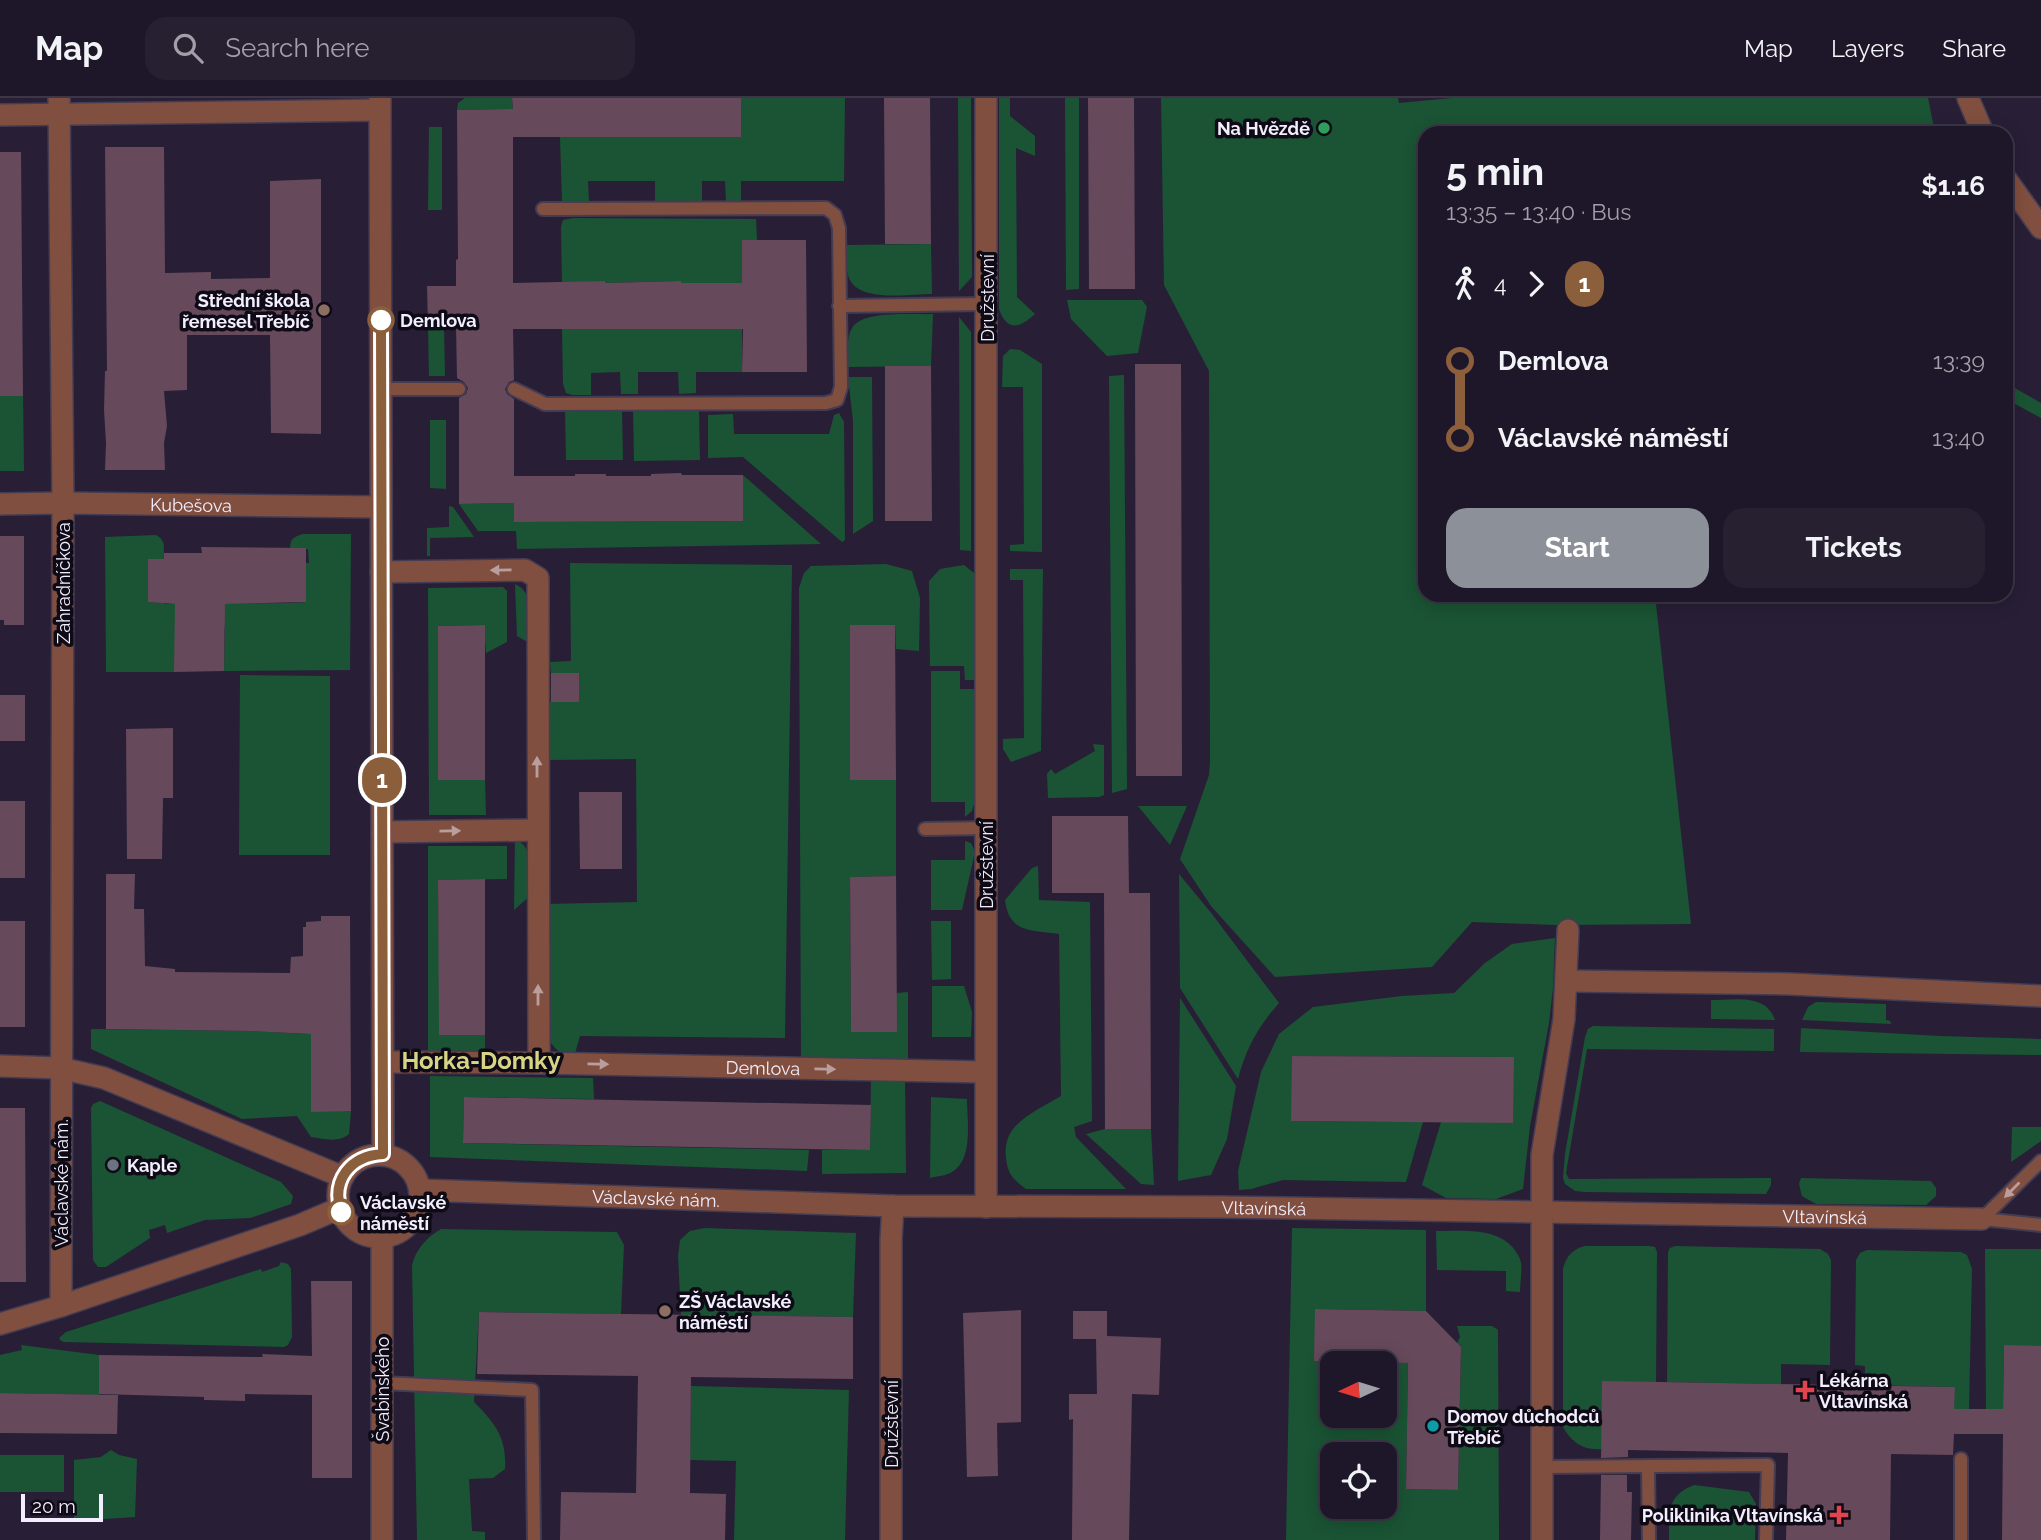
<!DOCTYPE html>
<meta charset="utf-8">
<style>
body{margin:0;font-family:Raleway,sans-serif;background:#262031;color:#f1f3f6;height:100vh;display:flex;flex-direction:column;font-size:26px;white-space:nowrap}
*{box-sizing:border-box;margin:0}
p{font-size:23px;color:#a19fa8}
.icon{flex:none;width:38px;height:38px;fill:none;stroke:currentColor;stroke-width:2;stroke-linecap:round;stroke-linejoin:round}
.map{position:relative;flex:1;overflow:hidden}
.sheet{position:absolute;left:1418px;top:28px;width:595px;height:476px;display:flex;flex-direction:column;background:#1e1729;border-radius:21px;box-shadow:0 4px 18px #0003,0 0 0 2px #3c3646}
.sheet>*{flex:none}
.badge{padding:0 14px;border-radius:23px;font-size:24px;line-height:46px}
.needle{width:46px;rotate:266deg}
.buttons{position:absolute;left:1320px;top:1253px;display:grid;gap:14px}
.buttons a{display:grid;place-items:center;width:77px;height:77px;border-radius:14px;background:#1e1729;box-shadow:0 4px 18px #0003,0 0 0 2px #3c3646;font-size:35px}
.scale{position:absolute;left:21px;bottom:18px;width:82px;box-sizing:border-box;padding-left:7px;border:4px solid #f3eefe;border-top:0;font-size:19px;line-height:24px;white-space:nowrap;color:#f3eefe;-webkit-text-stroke:5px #0f0b16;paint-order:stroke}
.map>.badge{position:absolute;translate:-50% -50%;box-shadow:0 0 0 4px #fff}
.legs{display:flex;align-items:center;gap:10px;height:77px;padding:0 28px;font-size:23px}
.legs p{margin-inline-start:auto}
.head{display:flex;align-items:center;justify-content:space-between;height:119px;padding:0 28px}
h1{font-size:38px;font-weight:700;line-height:52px}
.action{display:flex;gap:14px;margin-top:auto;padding:14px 28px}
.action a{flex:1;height:80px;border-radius:21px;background:#8c9099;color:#fff;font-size:28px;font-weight:700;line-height:80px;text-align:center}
.action a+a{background:#262031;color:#f1f3f6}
ul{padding:0 28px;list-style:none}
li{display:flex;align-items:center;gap:24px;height:77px;font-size:26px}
li i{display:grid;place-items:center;width:10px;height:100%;margin:0 9px;background:currentColor}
li i::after{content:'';width:18px;height:18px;margin:-9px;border:5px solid;border-radius:50%;background:#1e1729}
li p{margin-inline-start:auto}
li:first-child i{background:linear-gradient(#0000 50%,currentColor 0)}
li:last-child i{background:linear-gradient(currentColor 50%,#0000 0)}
header{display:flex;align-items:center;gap:42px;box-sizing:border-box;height:98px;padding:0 35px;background:#1e1729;border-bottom:2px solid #3c3646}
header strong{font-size:33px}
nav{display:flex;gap:38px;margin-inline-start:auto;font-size:24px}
.search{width:490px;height:63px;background:#262031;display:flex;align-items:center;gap:18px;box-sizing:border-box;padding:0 24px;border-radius:21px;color:#a19fa8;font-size:26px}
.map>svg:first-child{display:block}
.green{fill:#1a5434;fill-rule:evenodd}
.building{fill:#66495a}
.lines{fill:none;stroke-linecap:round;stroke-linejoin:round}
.lane-casing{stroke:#443c53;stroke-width:16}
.street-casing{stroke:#443c53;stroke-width:24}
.lane{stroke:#814f3f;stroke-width:12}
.street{stroke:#814f3f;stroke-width:21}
.oneway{fill:#ba9e9e}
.line-1-casing{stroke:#fff;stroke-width:16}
.line-1{stroke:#8b5e3c;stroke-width:10}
.leisure-dot{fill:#2e9e5b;stroke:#0f0b16;stroke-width:2.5}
.education-dot{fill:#8d6e63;stroke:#0f0b16;stroke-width:2.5}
.stop-1-dot{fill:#fff;stroke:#8b5e3c;stroke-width:3.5}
.worship-dot{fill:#6b7280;stroke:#0f0b16;stroke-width:2.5}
.health-dot{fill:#e0444e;stroke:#0f0b16;stroke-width:2.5}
.culture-dot{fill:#0f9aa8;stroke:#0f0b16;stroke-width:2.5}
.labels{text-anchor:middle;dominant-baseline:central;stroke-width:7;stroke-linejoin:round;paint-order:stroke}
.poi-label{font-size:18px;font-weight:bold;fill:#f3eefe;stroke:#0f0b16;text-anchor:start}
.street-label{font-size:18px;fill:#f3eefe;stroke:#0f0b16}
.stop-label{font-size:18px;font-weight:bold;fill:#f3eefe;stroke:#0f0b16;text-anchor:start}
.district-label{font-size:24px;font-weight:bold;fill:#d7d485;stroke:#0f0b16}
</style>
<header>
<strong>Map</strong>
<div class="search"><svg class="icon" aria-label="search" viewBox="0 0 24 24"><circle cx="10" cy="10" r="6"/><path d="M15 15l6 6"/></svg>Search here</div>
<nav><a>Map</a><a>Layers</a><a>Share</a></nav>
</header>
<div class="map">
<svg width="2041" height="1442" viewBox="0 0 2041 1442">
<rect width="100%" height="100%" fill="#281f37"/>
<g class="green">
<path d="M465 0H512L513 11 457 12 458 5Z"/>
<path d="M741 0H845L844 83H741V103L726 104 725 83H702V104H655V83H588L589 105 562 103 560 39H741Z"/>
<path d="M958 0H971L972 179 959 193Z"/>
<path d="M999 0H1010V18L1035 38V58L1016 50 1017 199 1035 216C1020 230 1007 234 999 211Z"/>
<path d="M1065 0H1079V191L1066 192Z"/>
<path d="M1161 0H1398L1399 5 1452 0H1928L1935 35H1424V497H1655L1691 826 1556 827 1472 824 1432 869 1275 879 1211 808 1180 761 1209 677 1210 664 1209 273 1164 187Z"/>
<path d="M429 29H442V112H428Z"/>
<path d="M573 120 756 121 757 142 742 185H681V183L605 185V183L562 185 561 129 563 122Z"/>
<path d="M931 146 932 196C910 196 859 205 849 180 845 170 847 157 847 147Z"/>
<path d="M1067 202H1142L1147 209 1138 255 1107 258 1071 221Z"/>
<path d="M933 216 931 268 847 269C848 258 846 240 852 230 862 212 913 217 933 216Z"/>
<path d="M959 219 971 234V453L960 452Z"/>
<path d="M444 228 445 278H429L428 229Z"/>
<path d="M562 231H742V274H696V295L679 296 678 274H638V296H621L620 274 591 275V297H572L566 295 563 286Z"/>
<path d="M1010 251 1020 252 1042 266V454L1010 453V447L1024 446 1023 289H1002L1003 258Z"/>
<path d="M1124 277 1127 691 1112 695 1109 278Z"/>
<path d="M848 279H872L873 423 853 436V323Z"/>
<path d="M2006 285 2041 305V320L2006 301Z"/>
<path d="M0 298H23L24 373H0Z"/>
<path d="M622 313 623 362H566L565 314Z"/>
<path d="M633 313H699L700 362 634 363Z"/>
<path d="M839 315 844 324 845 442 842 444 743 359 708 360V317L733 316 734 336H829L834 317Z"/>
<path d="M430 322H446V391L430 390Z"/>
<path d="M743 377 821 446 517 451 516 433H478L459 406 514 405 515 424 742 423Z"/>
<path d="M449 408 453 409 474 439 430 440V458H427V430L449 429Z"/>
<path d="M303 436H351L350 572 224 573 225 529 174 574H106L105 439 156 437C167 443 163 450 164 461L148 462V504L164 505 165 506 291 505 306 504V465H309L308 451H290C290 440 294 439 303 436Z"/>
<path d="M570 465 792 467 785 940 580 938 574 959C560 957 554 950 547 939L546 806 637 804 636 661 550 662V604H579V575H551L550 564 571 563Z"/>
<path d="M886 466 912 473 920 500 919 553 896 551 895 527H850V682H896V778L850 779 851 933 897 895 908 894V964L801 963 799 490 804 475 811 468Z"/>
<path d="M964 467 974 475 975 582H965L964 568H930L929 483 940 471Z"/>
<path d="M1010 471H1043L1041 653 1011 664 1003 651V641L1024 640 1023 482H1010Z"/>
<path d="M515 486C536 495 531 526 531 546L517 538Z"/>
<path d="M503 489 507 493V544L486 555 484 527 438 528V682H485L486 717H429L428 490Z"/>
<path d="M931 573H960V591H975V703L972 713 965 719V704H931Z"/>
<path d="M240 577 330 578V757H239Z"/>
<path d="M1093 646 1104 647V697L1099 699 1048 700 1047 676 1051 671 1055 676 1095 653Z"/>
<path d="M1138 708H1187L1170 747Z"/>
<path d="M515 741C536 750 530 777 531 797L514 812Z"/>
<path d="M965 743 971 745 975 754 962 812H931V762H965Z"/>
<path d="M428 748H507V781L438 782 440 937H485V958L428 956Z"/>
<path d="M1038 768 1039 802 1090 804 1092 1023 1074 1029 1076 1039 1126 1091H1026C1013 1081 1008 1077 1006 1060 1001 1025 1037 1013 1061 998L1059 836C1032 832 1009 836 1005 802L1032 770Z"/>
<path d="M1179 776 1212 816 1279 905C1258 929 1246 950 1238 981L1180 890Z"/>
<path d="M931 823H951V881L932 882Z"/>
<path d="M1555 840 1553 890 1549 925 1530 1028 1523 1091 1496 1101 1446 1100 1422 1087 1441 1024H1513V959L1292 958V1023L1423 1024 1406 1084 1283 1082 1251 1091 1239 1092 1238 1073 1261 974 1279 936 1313 909 1402 898 1454 895 1485 865 1512 846Z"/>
<path d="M932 888H964L972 914 971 939H932Z"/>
<path d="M1180 900 1236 988 1227 1041 1211 1077 1178 1083Z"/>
<path d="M1711 902C1734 902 1766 895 1775 922L1711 921Z"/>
<path d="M1816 904 1886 906V922L1890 923 1891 926 1802 922 1808 909Z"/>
<path d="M1593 928 1774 931V953L1587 951 1566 1075 1569 1081 1771 1080V1087L1766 1096 1585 1094 1575 1093 1565 1086 1563 1080 1565 1056 1585 939 1588 931Z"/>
<path d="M1801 930 1939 938 2041 941V957L1800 954Z"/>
<path d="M91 931 249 933 311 936V1013H351L349 1036C338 1045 325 1041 311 1039L297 1018 242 1021 91 951Z"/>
<path d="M430 978 593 980 594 1001 464 999 463 1045 809 1052 807 1073 430 1059Z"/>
<path d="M871 980 905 981 906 1075 822 1076V1052H870Z"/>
<path d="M931 999 967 1001C967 1023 974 1061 952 1074 946 1078 937 1078 930 1080Z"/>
<path d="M100 1003 281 1084 293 1098 291 1106 250 1120 205 1122 167 1135 165 1127 149 1132 150 1140 106 1169H98L93 1162 91 1010 93 1006Z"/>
<path d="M2012 1029H2041V1043L2011 1064Z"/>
<path d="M1105 1031H1151L1154 1087 1141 1086 1086 1036Z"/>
<path d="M1801 1080 1931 1083 1936 1090V1098L1926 1107 1816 1106 1802 1098 1799 1086Z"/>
<path d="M705 1130 856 1135 853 1219 681 1217 678 1158 680 1142 690 1133Z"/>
<path d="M1292 1130 1426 1132V1213L1315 1211V1263L1408 1265 1406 1391 1458 1392 1461 1249 1457 1245 1460 1239 1457 1228H1492L1498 1232 1499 1442H1286ZM1332 1265H1384V1318H1332ZM1332 1356H1384V1409H1332Z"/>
<path d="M441 1131 617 1134 624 1147 621 1216 479 1214 474 1304C495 1325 507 1340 505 1371L493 1380 469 1381 472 1433 485 1434V1442H417L412 1167C416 1151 427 1139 441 1131Z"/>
<path d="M1436 1133C1466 1133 1506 1128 1520 1161 1523 1169 1520 1184 1520 1194L1506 1193V1173L1437 1172Z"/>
<path d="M1585 1148H1649L1655 1149 1657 1154 1656 1284 1601 1351C1584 1353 1571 1344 1563 1329V1171C1566 1158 1573 1151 1585 1148Z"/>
<path d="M1675 1148 1820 1151 1828 1156 1831 1162 1830 1267 1781 1266V1286L1667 1284 1668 1154 1670 1150Z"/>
<path d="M1985 1151H2041V1248H2004L2003 1312 1986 1311Z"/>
<path d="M1867 1152 1961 1154 1967 1157 1972 1171 1969 1311H1954V1289L1865 1287V1268L1855 1267 1856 1162 1860 1155Z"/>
<path d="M281 1164 288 1166 291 1171 292 1239 288 1247 284 1249 64 1244 61 1243 59 1240 66 1234 261 1171 262 1174 279 1168Z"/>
<path d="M21 1247 99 1257V1297L0 1295V1257L22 1252Z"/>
<path d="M691 1288 849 1292 845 1442H734L736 1363 690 1362Z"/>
<path d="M111 1352 119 1357 137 1361 135 1419 74 1423V1362L101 1359Z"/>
<rect x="0" y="1357" width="64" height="37"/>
<path d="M1694 1387 1749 1394 1756 1406 1755 1442H1669C1669 1415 1666 1398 1694 1387Z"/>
</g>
<g class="building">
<path d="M512 0H741V39H513V185L605 183V185L681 183V185H742V142H806L807 274H742L743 231H513L514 282 509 284 505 291 507 296 514 301V378H575V376H606V378H651V376L681 375 682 377H743V423L514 424V405L459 406V300L466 296 468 290 464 284 457 280 456 228 428 229 427 188H456V162L458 161 457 12 513 11Z"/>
<path d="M884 0H930L931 146H885Z"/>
<path d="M1088 0H1134L1135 191H1089Z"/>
<path d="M105 49H164L165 175 211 174V181L270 180V83L321 81V336L271 335 270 237H187V292L164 293 167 328 164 345 165 372H105L106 345 104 312 105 273H107Z"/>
<path d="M0 54H21L23 298H0Z"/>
<path d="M1135 266H1181L1182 678H1136Z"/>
<path d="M885 268H931L932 423H885Z"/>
<path d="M0 438H24V527H4V522H0Z"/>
<path d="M201 449 306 450V504L225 506 224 573 174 574 175 506 148 504V461H164V455H202Z"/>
<path d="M485 527V682H438V528Z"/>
<path d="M850 527H895L896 682H850Z"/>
<rect x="551" y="575" width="28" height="29"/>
<rect x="0" y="597" width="25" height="46"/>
<path d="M173 630V700H163L162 761H127L126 631Z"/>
<path d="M579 694H622V771H580Z"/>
<rect x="0" y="703" width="25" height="77"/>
<path d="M1052 718H1128L1129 795H1150L1151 1031H1105L1104 795H1052Z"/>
<path d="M106 776H135L134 811H144L145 868 175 871V874L290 875 291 859 303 858V829H306V824L321 823V818H350L351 1013 311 1014V936L249 933 106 931Z"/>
<path d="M896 778 897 934H851L850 779Z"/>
<path d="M485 781V937H439L438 782Z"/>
<rect x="0" y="823" width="25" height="106"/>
<path d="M1292 958 1514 959 1513 1025 1291 1023Z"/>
<path d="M464 999 871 1007 870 1052 463 1045Z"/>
<path d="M0 1010H25L26 1184H0Z"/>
<path d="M311 1183H352V1380H312V1297L245 1296V1303L204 1302V1299L99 1296V1257L263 1259 262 1256 312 1258Z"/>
<path d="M1315 1211 1426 1213 1461 1249 1458 1392 1406 1391 1408 1265 1314 1263Z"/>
<path d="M1021 1212V1324L997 1325 998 1378 967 1379 963 1215Z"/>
<path d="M1073 1213H1107V1238L1161 1240 1159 1297 1132 1296 1129 1442H1072L1073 1321 1069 1322V1296H1097L1096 1241H1073Z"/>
<path d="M479 1214 853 1219V1281L691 1279 690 1395 726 1396 725 1442H560L561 1394 636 1395 638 1278 477 1276Z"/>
<path d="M2004 1247 2041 1248V1442H2002L2003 1336H1954L1953 1357 1891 1356 1890 1442H1786L1788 1355 1628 1352V1359L1601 1360 1602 1283 1955 1289 1954 1311H2003Z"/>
<path d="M0 1295 118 1297 117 1336 0 1335Z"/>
<path d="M1601 1377H1627V1394H1632L1631 1442H1600Z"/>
</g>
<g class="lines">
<g class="lane-casing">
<g id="lane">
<path d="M839 208 986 206"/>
<path d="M381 291H459"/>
<path d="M514 291 545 306 826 305 837 302 841 289 839 130 835 117 826 110 543 111"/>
<path d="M925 731 986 730"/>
<path d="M1982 1121 2041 1063"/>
<path d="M1982 1121 2041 1127"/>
<path d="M382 1285 532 1292 534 1442"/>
<path d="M1648 1368 1649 1442"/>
<path d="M1542 1369 1768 1367 1766 1442"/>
<path d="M1961 1442V1361"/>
</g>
</g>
<g class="street-casing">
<g id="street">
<path d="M59 0 63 405 61 1208"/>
<path d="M380 0 383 1056"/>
<path d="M1968 0 1983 35"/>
<path d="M0 17 380 12"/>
<path d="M2006 81 2041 130"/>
<path id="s1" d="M0 406 63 405 381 409"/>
<path d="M381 474 525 472 538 480 539 965"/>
<path d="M382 734 537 732"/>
<path d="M1567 883 1790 886 2041 898"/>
<path id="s2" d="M383 964 539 965 985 974"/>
<path d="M0 968 60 970 104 980 343 1079"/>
<circle cx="379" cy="1098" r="41"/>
<path id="s3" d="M420 1092 893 1108 1222 1109 1982 1121"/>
<path d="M986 1109V0"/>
<path d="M382 1139V1442"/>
<path d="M0 1226 61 1208 300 1127 340 1110"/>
<path d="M891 1442V1141L893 1108"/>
<path d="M1542 1442V1057L1564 921 1568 832"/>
</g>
</g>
<use href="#lane" class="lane"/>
<use href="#street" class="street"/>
</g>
<defs><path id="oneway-solid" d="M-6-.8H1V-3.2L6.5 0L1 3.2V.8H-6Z" transform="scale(1.75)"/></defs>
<g class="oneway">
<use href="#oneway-solid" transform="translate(501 472) rotate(179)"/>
<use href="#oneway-solid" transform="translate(537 669) rotate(-90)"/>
<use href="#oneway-solid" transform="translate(450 733) rotate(-1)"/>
<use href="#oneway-solid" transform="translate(538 897) rotate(-90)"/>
<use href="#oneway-solid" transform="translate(598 966) rotate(1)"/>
<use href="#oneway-solid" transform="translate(825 971) rotate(1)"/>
<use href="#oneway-solid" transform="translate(2012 1092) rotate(135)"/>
</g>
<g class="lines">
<g class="line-1-casing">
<path id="line-1" d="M341 1114C331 1082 350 1058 383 1056L381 222"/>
</g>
<use href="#line-1" class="line-1"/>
</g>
<circle class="leisure-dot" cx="1324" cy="30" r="7"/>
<g class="education-dot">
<circle cx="324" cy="212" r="7"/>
<circle cx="665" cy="1213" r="7"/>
</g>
<g class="stop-1-dot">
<circle cx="381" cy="222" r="12"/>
<circle cx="341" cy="1114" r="12"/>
</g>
<circle class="worship-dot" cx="113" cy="1067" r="7"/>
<g class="health-dot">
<path d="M1801.5 1281.5h7v7h7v7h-7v7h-7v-7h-7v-7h7z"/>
<path d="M1835.5 1406.5h7v7h7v7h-7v7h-7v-7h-7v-7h7z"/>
</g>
<circle class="culture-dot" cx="1433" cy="1328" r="7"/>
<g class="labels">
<g class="poi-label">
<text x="1310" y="30" text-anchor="end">Na Hvězdě</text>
<text x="310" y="202" text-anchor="end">Střední škola<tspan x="310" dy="21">řemesel Třebíč</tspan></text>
<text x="127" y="1067">Kaple</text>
<text x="679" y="1203">ZŠ Václavské<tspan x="679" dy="21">náměstí</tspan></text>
<text x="1819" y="1282">Lékárna<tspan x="1819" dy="21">Vltavínská</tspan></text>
<text x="1447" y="1318">Domov důchodců<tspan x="1447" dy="21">Třebíč</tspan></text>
<text x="1823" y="1417" text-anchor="end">Poliklinika Vltavínská</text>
</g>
<g class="street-label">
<text transform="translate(987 200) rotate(-90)">Družstevní</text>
<text stroke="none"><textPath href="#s1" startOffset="191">Kubešova</textPath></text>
<text transform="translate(63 485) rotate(-90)">Zahradníčkova</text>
<text transform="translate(986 767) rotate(-90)">Družstevní</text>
<text stroke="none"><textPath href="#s2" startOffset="380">Demlova</textPath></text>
<text transform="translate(61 1085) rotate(-90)">Václavské nám.</text>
<text stroke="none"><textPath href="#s3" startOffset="236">Václavské nám.</textPath></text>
<text stroke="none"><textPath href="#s3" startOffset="844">Vltavínská</textPath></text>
<text stroke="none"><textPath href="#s3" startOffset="1405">Vltavínská</textPath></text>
<text transform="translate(382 1291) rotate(-90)">Švabinského</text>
<text transform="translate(891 1326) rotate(-90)">Družstevní</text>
</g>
<g class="stop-label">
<text x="400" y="222">Demlova</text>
<text x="360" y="1104">Václavské<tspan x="360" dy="21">náměstí</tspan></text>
</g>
<g class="district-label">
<text x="481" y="962">Horka-Domky</text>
</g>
</g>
</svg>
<div class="buttons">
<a><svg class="needle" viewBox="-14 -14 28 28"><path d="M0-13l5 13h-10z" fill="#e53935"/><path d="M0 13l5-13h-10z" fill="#a19fa8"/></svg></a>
<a><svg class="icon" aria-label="locate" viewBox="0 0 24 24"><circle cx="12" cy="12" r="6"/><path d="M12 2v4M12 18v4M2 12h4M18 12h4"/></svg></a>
</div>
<div class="scale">20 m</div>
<b class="badge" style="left:382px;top:682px;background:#8b5e3c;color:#fff">1</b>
<section class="sheet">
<div class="head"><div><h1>5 min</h1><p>13:35 – 13:40 · Bus</p></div><b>$1.16</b></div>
<div class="legs"><svg class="icon" aria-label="walk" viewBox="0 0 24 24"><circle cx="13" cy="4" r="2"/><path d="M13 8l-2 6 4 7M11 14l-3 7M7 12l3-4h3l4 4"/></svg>4<svg class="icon" aria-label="forward" viewBox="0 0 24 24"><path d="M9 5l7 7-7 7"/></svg><b class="badge" style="background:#8b5e3c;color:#fff">1</b></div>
<ul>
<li><i style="color:#8b5e3c"></i><b>Demlova</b><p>13:39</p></li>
<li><i style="color:#8b5e3c"></i><b>Václavské náměstí</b><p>13:40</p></li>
</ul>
<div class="action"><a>Start</a><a>Tickets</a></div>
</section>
</div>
